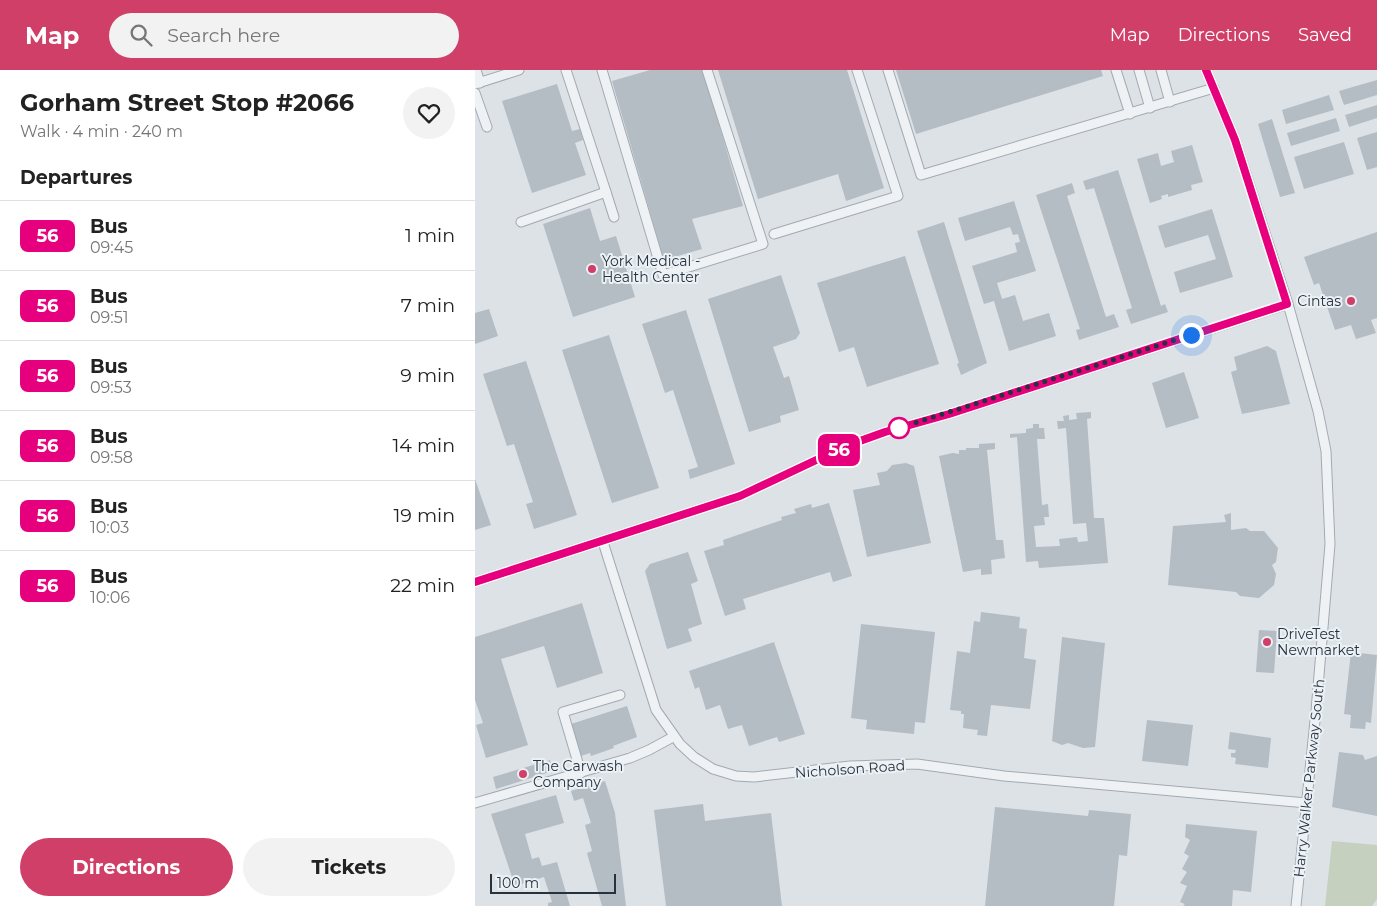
<!DOCTYPE html>
<meta charset="utf-8">
<style>
body{margin:0;font-family:Montserrat,sans-serif;background:#f2f2f2;color:#222;height:100vh;display:flex;flex-direction:column;font-size:19px;white-space:nowrap}
*{box-sizing:border-box;margin:0}
p{font-size:16px;color:#767676}
.icon{flex:none;width:28px;height:28px;fill:none;stroke:currentColor;stroke-width:2;stroke-linecap:round;stroke-linejoin:round}
.map{position:relative;flex:1;overflow:hidden}
.sheet{display:flex;flex-direction:column;background:#fff;width:475px}
.sheet>*{flex:none}
.badge{padding:0 10px;border-radius:8px;font-size:18px;line-height:32px}
.scale{position:absolute;left:15px;bottom:12px;width:126px;box-sizing:border-box;padding-left:5px;border:2px solid #26323e;border-top:0;font-size:14px;line-height:18px;white-space:nowrap;color:#26323e;-webkit-text-stroke:4px #ecf1f5;paint-order:stroke}
.you{position:absolute;width:25px;height:25px;margin:-12px;border:4px solid #fff;border-radius:50%;background:#1a73e8;box-shadow:0 0 0 8px #1a73e833}
.map>.badge{position:absolute;translate:-50% -50%;box-shadow:0 0 0 2px #fff}
h2{padding:0 20px;font-size:19px;line-height:45px}
.round{display:grid;place-items:center;flex:none;width:52px;height:52px;border-radius:26px;background:#f2f2f2}
.overview{display:flex;align-items:center;justify-content:space-between;height:85px;padding:0 20px}
h1{font-size:24px;font-weight:700;line-height:38px}
.primary-button{display:flex;gap:10px;margin-top:auto;padding:10px 20px}
.primary-button a{flex:1;height:58px;border-radius:30px;background:#cf3f67;color:#fff;font-size:20px;font-weight:700;line-height:58px;text-align:center}
.primary-button a+a{background:#f2f2f2;color:#222}
ul{padding:0;list-style:none}
li{display:flex;align-items:center;gap:15px;height:70px;padding:0 20px;border-top:1px solid #e0e0e0}
li div{flex:1}
li b{display:block;font-size:19px}
li em{font-style:normal}
li .badge{min-width:55px;font-weight:700;text-align:center}
header{display:flex;align-items:center;gap:30px;box-sizing:border-box;height:70px;padding:0 25px;background:#cf3f67;color:#fff}
header strong{font-size:24px}
nav{display:flex;gap:28px;margin-inline-start:auto;font-size:18px}
.search{width:350px;height:45px;background:#f2f2f2;display:flex;align-items:center;gap:12px;box-sizing:border-box;padding:0 18px;border-radius:28px;color:#767676;font-size:19px}
main{display:flex;flex:1;min-height:0}
.map>svg:first-child{display:block}
.green{fill:#c5d1be}
.building{fill:#b4bcc4}
.lines{fill:none;stroke-linecap:round;stroke-linejoin:round}
.minor-casing{stroke:#a2aab1;stroke-width:11}
.minor{stroke:#eff2f5;stroke-width:9}
.line-casing{stroke:#fff;stroke-width:11}
.line{stroke:#e6007e;stroke-width:8}
.walk{stroke:#26323e;stroke-width:5;stroke-dasharray:0 9}
.poi-dot{fill:#cf3f67;stroke:#ecf1f5;stroke-width:2}
.stop-dot{fill:#fff;stroke:#e6007e;stroke-width:2.5}
.labels{text-anchor:middle;dominant-baseline:central;stroke-width:4;stroke-linejoin:round;paint-order:stroke}
.poi-label{font-size:14px;fill:#26323e;stroke:#ecf1f5;text-anchor:start}
.street-label{font-size:14px;fill:#26323e;stroke:#ecf1f5}
</style>
<header>
<strong>Map</strong>
<div class="search"><svg class="icon" aria-label="search" viewBox="0 0 24 24"><circle cx="10" cy="10" r="6"/><path d="M15 15l6 6"/></svg>Search here</div>
<nav><a>Map</a><a>Directions</a><a>Saved</a></nav>
</header>
<main>
<section class="sheet">
<div class="overview"><div><h1>Gorham Street Stop #2066</h1><p>Walk · 4 min · 240 m</p></div><a class="round"><svg class="icon" aria-label="heart" viewBox="0 0 24 24"><path d="M12 20l-8-8c-3-5 5-10 8-4 3-6 11-1 8 4z"/></svg></a></div>
<h2>Departures</h2>
<ul>
<li><span class="badge" style="background:#e6007e;color:#fff">56</span><div><b>Bus</b><p>09:45</p></div><em>1 min</em></li>
<li><span class="badge" style="background:#e6007e;color:#fff">56</span><div><b>Bus</b><p>09:51</p></div><em>7 min</em></li>
<li><span class="badge" style="background:#e6007e;color:#fff">56</span><div><b>Bus</b><p>09:53</p></div><em>9 min</em></li>
<li><span class="badge" style="background:#e6007e;color:#fff">56</span><div><b>Bus</b><p>09:58</p></div><em>14 min</em></li>
<li><span class="badge" style="background:#e6007e;color:#fff">56</span><div><b>Bus</b><p>10:03</p></div><em>19 min</em></li>
<li><span class="badge" style="background:#e6007e;color:#fff">56</span><div><b>Bus</b><p>10:06</p></div><em>22 min</em></li>
</ul>
<div class="primary-button"><a>Directions</a><a>Tickets</a></div>
</section>
<div class="map">
<svg width="902" height="836" viewBox="0 0 902 836">
<rect width="100%" height="100%" fill="#dde2e7"/>
<path class="green" d="M857 771 902 775V829L897 836H850Z"/>
<g class="building">
<path d="M175 0H228L268 136 217 149 227 179 189 190 137 11Z"/>
<path d="M243 0H372L409 118 371 131 363 104 283 129Z"/>
<path d="M421 0H626L628 6 441 64Z"/>
<path d="M902 10V25L869 35 864 21Z"/>
<path d="M82 14 97 61 105 59 108 70 100 73 111 105 57 123 27 31Z"/>
<path d="M854 25 859 40 811 54 807 40Z"/>
<path d="M902 35V48L874 57 870 45Z"/>
<path d="M861 48 865 61 816 76 812 63Z"/>
<path d="M797 49 820 123 805 127 783 54Z"/>
<path d="M902 62V97L892 100 882 68Z"/>
<path d="M869 72 879 104 829 119 819 87Z"/>
<path d="M717 75 728 112 716 115 717 120 693 127V124L686 126 687 129 675 133 662 89 683 83 686 96 699 92 696 81Z"/>
<path d="M643 100 686 236 690 234 693 242 656 254 651 240 657 238 619 118 611 120 608 111Z"/>
<path d="M597 113 600 123 592 126 631 247 639 244 644 257 604 270 601 260 605 259 561 125Z"/>
<path d="M539 131 561 201 522 213 527 229 540 225 548 251 574 243 581 266 534 281 519 231 509 234 497 196 542 182 540 173 545 172 543 164 538 165 535 157 490 171 483 148Z"/>
<path d="M115 138 125 171 141 166 160 227 98 247 68 154Z"/>
<path d="M737 139 758 207 705 223 699 202 741 189 733 165 690 178 683 156Z"/>
<path d="M469 152 512 293 486 305 482 294 484 293 442 161Z"/>
<path d="M902 162V248L896 250 901 263 881 269 876 255 860 260 844 213 839 215 829 187Z"/>
<path d="M430 186 464 294 392 317 379 277 364 282 342 213Z"/>
<path d="M306 205 325 263 321 269 298 277 309 308 314 306 324 340 305 346 306 352 274 362 233 229Z"/>
<path d="M14 239 23 266 0 274V243Z"/>
<path d="M211 240 260 394 215 409 213 400 223 397 198 320 190 323 167 254Z"/>
<path d="M134 265 184 418 137 433 87 280Z"/>
<path d="M792 276 801 281 815 334 767 344 756 302 762 300 759 287Z"/>
<path d="M51 291 102 445 59 459 51 434 58 432 39 374 32 376 8 304Z"/>
<path d="M709 302 724 348 691 358 677 313Z"/>
<path d="M616 342V348L612 349 619 448H629L633 493 564 498 563 491 551 492 542 367 535 368V364L551 363V359L558 358V354H564V358H569L570 369H562L567 435 573 434 574 447H569L570 455 559 456 561 477 585 476 584 469 602 467 603 472 613 471 611 453 598 454 591 358 583 359 582 351H589L588 346 594 345V350L602 349 601 343Z"/>
<path d="M520 373V379L512 380 521 470H528L530 488 516 490 517 504 506 505V499L488 502 464 386 478 383 484 384V380H491V378H504V374Z"/>
<path d="M431 393 439 396 456 473 392 487 378 420 405 415 402 403 412 401 417 395Z"/>
<path d="M0 409 16 455 0 460Z"/>
<path d="M354 433 377 506 358 512 355 502 268 529 271 539 250 546 229 481 249 475 248 470 307 450 306 447 321 443 319 439 336 434 337 438Z"/>
<path d="M756 443V460L771 458 775 461H789L803 478 801 492 797 495 801 504 799 515 784 528 765 526 761 522 693 515 698 456 751 452 749 445Z"/>
<path d="M213 482 223 511 216 514 227 554 213 559 217 571 192 579 170 501 175 494Z"/>
<path d="M107 533 128 603 82 618 69 576 26 589 53 675 11 688 1 655 8 653 0 630V567Z"/>
<path d="M506 542 545 547 544 558 552 559 549 588 561 590 555 639 516 635 512 666 502 665 503 660 488 658 489 644H486V641L475 640 482 581 495 583 499 551 505 552Z"/>
<path d="M386 554 460 562 450 653 440 652 439 664 391 659 392 650 376 648Z"/>
<path d="M784 560 802 561 799 603 781 602Z"/>
<path d="M587 567 630 573 620 677 608 678 593 673 587 675 577 671Z"/>
<path d="M299 572 330 664 304 672 302 667 274 676 267 655 253 659 245 635 231 640 224 617 220 619 214 601Z"/>
<path d="M876 582 902 585 896 653 891 652 890 659 875 658 876 645 869 644Z"/>
<path d="M152 636 162 667 138 676 139 678 116 686 115 683 103 687 93 655Z"/>
<path d="M672 650 718 655 713 696 667 691Z"/>
<path d="M755 662 796 668 793 698 760 694 761 688 756 687V683H760L761 680 753 679Z"/>
<path d="M864 682 888 685 890 690 902 686V746L857 737Z"/>
<path d="M75 690 78 701 21 719 18 707Z"/>
<path d="M130 711 140 743 151 836H127L112 783 117 781 110 755 116 753 108 728 99 731 96 721Z"/>
<path d="M81 725 89 753 50 764 57 789 64 787 67 796 82 792 95 836H73V833L77 832 69 807 40 816 16 744Z"/>
<path d="M228 734 230 751 296 743 307 836H191L179 740Z"/>
<path d="M520 737 613 746 614 740 656 744 652 786 644 785 639 836H510Z"/>
<path d="M711 754 782 761 776 822 758 820 757 836H708L710 834 705 832 712 816 705 813 712 802 707 799 714 786 709 783 715 770 710 767Z"/>
</g>
<g class="lines">
<g class="minor-casing">
<g id="minor">
<path d="M1 0 5 13"/>
<path d="M127 0 188 205 288 174 232 0"/>
<path d="M413 0 446 105 739 18"/>
<path d="M641 0 655 44"/>
<path d="M664 0 675 38"/>
<path d="M686 0 695 32"/>
<path d="M731 0 760 70 813 234 843 341 851 381 855 474 841 641 821 836"/>
<path d="M0 14 44 0"/>
<path d="M0 23 12 57"/>
<path d="M131 122 139 147"/>
<path d="M46 152 131 122 91 0"/>
<path d="M299 164 423 126 382 0"/>
<path d="M128 472 181 640 205 674 219 687 238 699 261 706 279 707 375 696 442 694 529 706 832 733"/>
<path d="M0 512 265 426 371 376 410 362 474 344 813 234"/>
<path d="M106 703 88 642 145 625"/>
<path d="M0 733 155 688 174 680 198 667"/>
</g>
</g>
<use href="#minor" class="minor"/>
</g>
<g class="lines">
<g class="line-casing">
<path id="line" d="M0 512 265 426 371 376 410 362 474 344 812 234 760 70 731 0"/>
</g>
<use href="#line" class="line"/>
<path class="walk" d="M424 358 716 265"/>
</g>
<g class="poi-dot">
<circle cx="117" cy="199" r="5"/>
<circle cx="876" cy="231" r="5"/>
<circle cx="792" cy="572" r="5"/>
<circle cx="48" cy="704" r="5"/>
</g>
<circle class="stop-dot" cx="424" cy="358" r="10"/>
<g class="labels">
<g class="poi-label">
<text x="127" y="191">York Medical -<tspan x="127" dy="16">Health Center</tspan></text>
<text x="866" y="231" text-anchor="end">Cintas</text>
<text x="802" y="564">DriveTest<tspan x="802" dy="16">Newmarket</tspan></text>
<text x="58" y="696">The Carwash<tspan x="58" dy="16">Company</tspan></text>
</g>
<g class="street-label">
<text transform="translate(375 699) rotate(-4)">Nicholson Road</text>
<text transform="translate(834 708) rotate(-84)">Harry Walker Parkway South</text>
</g>
</g>
</svg>
<div class="scale">100 m</div>
<div class="you" style="left:716px;top:265px"></div>
<b class="badge" style="left:364px;top:380px;background:#e6007e;color:#fff">56</b>
</div>
</main>
